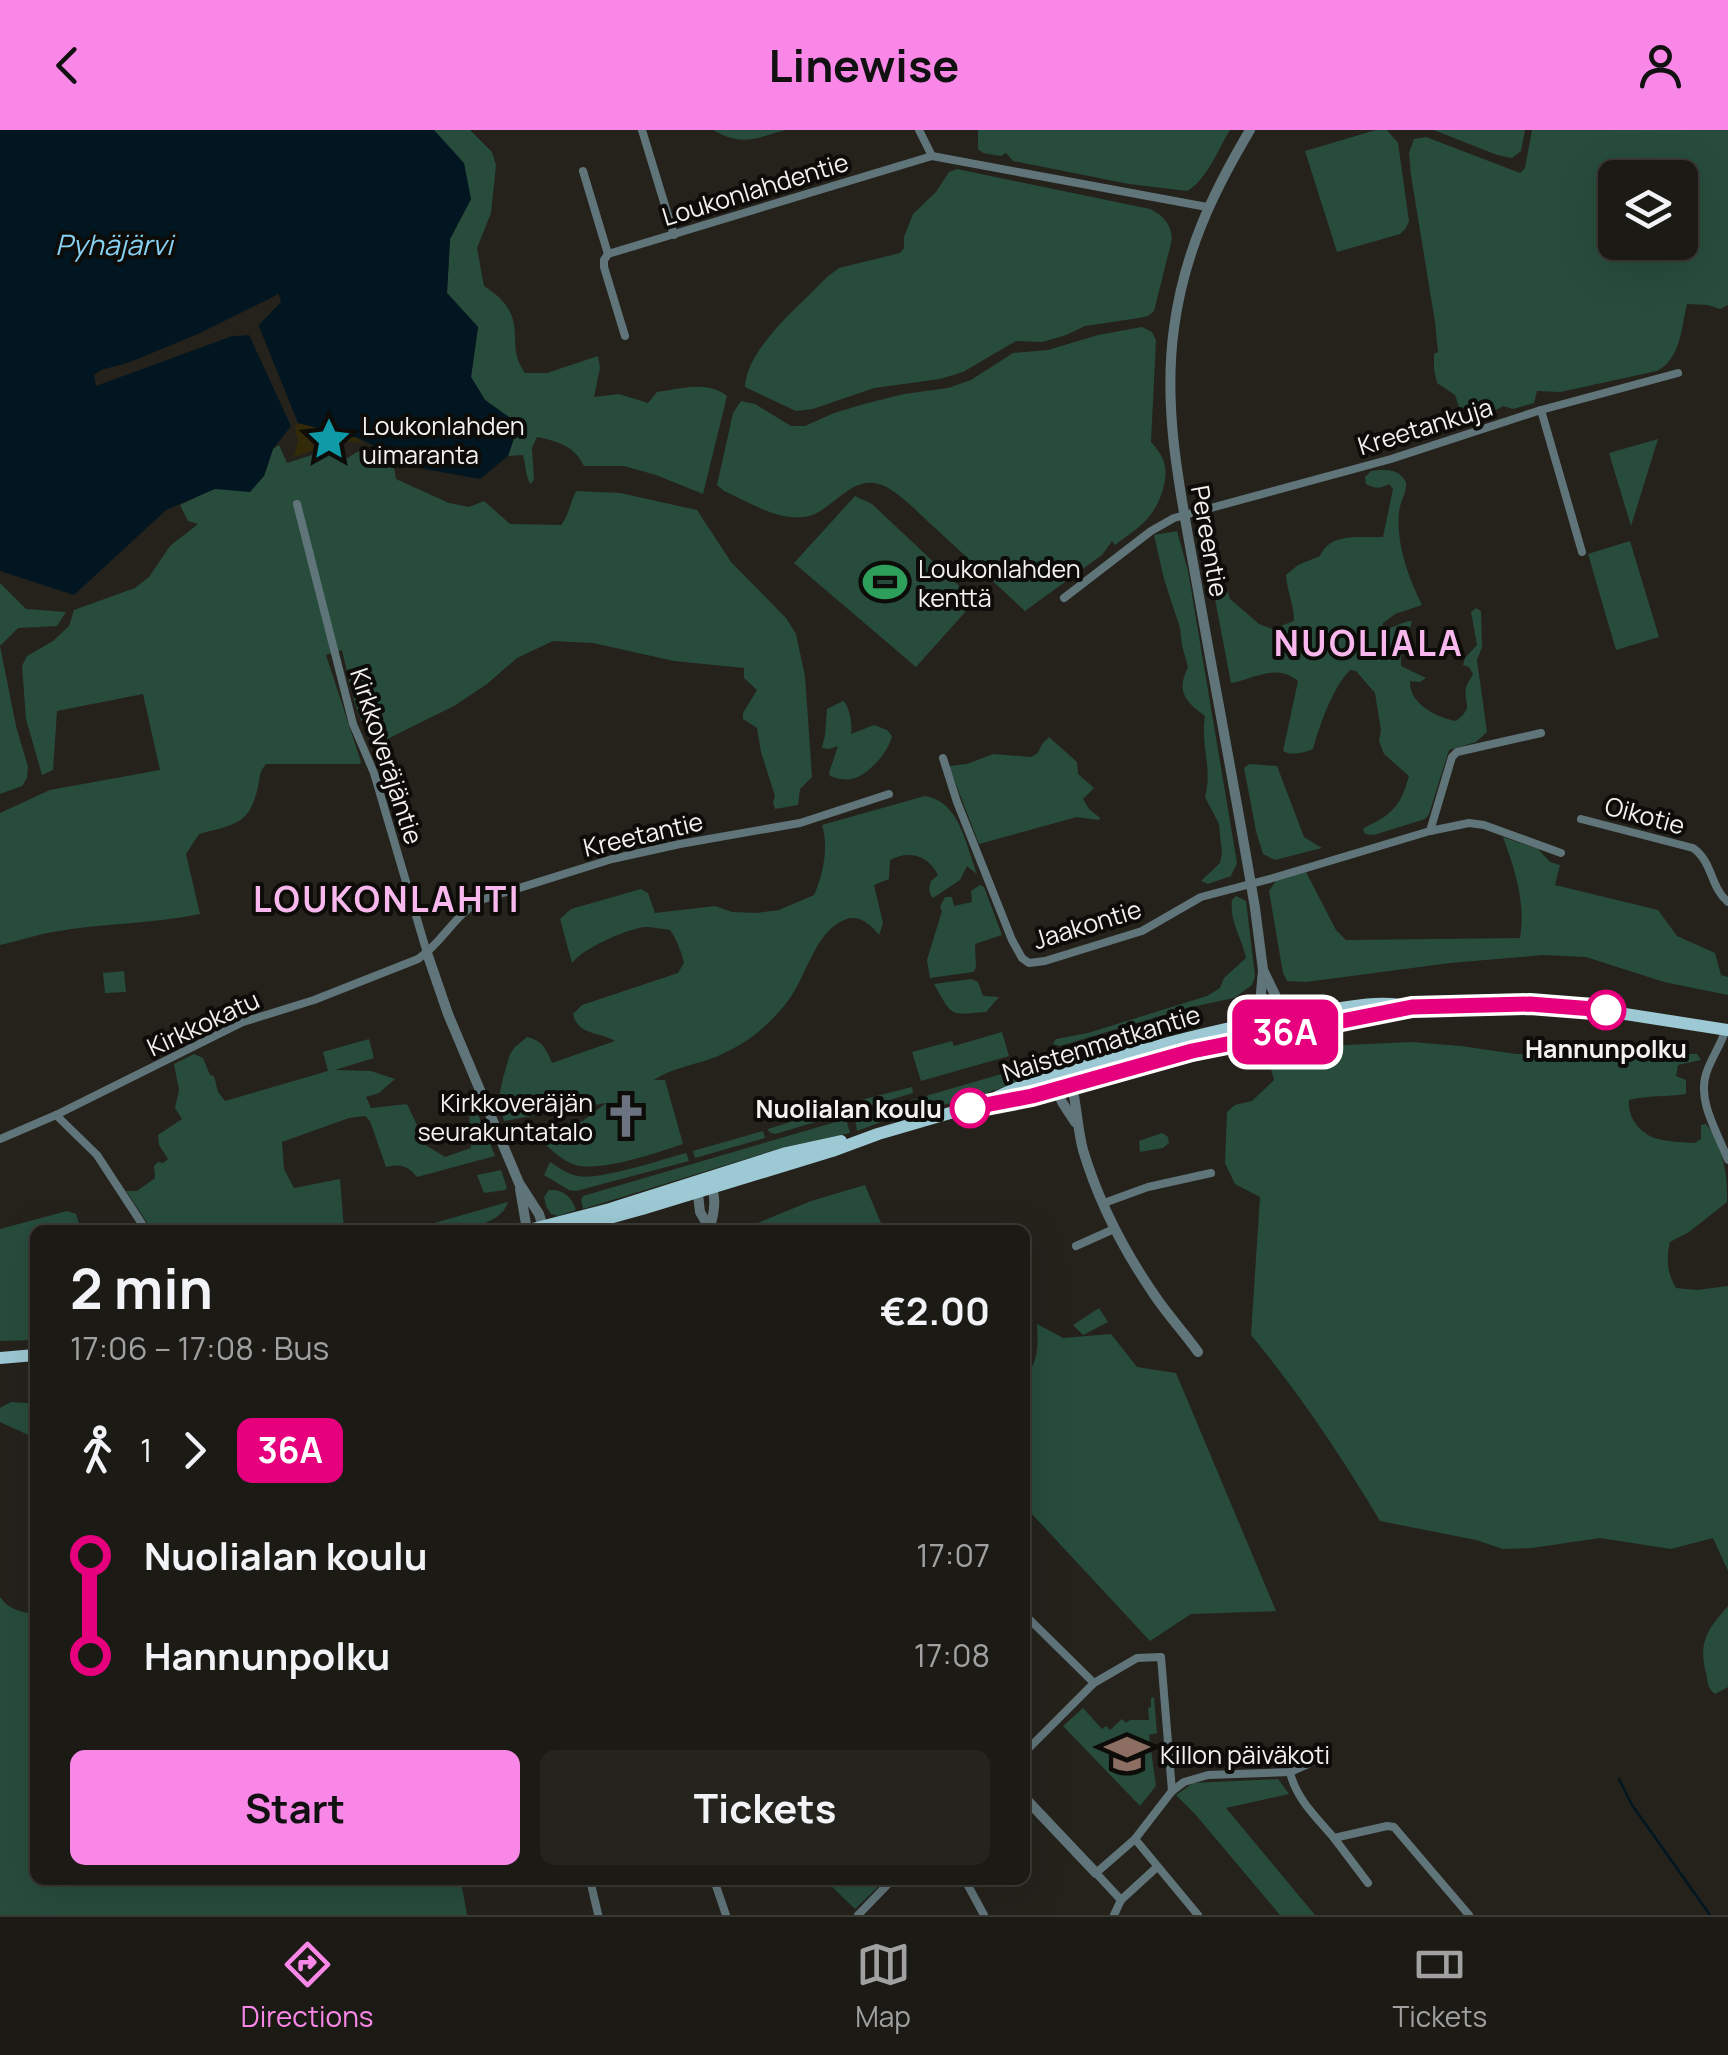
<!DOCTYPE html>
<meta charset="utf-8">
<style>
body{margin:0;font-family:Manrope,sans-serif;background:#25231e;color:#f1f3f6;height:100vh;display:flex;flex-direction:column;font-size:38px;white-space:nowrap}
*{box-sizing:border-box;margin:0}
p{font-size:32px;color:#a0a1a0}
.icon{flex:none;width:55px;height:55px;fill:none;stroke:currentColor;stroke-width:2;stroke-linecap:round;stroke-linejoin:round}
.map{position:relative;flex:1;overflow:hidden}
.details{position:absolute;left:30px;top:1095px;width:1000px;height:660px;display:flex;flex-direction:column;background:#1c1a15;border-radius:15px;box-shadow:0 10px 40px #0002,0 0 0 2px #3a3834}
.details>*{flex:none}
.badge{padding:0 20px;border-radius:15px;font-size:35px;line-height:65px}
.buttons{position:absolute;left:1598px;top:30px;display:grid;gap:20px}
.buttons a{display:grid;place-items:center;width:100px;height:100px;border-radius:15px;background:#1c1a15;box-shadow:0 10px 40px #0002,0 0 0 2px #3a3834;font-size:50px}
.map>.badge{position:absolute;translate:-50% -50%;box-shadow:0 0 0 5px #fff}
.legs{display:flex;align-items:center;gap:15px;height:110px;padding:0 40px;font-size:32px}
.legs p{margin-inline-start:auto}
.headline{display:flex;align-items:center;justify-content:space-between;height:170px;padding:0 40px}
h1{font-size:55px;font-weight:700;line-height:75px}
.action{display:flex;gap:20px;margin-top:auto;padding:20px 40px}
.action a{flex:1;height:115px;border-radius:15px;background:#f987e8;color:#111;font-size:40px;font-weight:700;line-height:115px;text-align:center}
.action a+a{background:#25231e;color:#f1f3f6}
ul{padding:0 40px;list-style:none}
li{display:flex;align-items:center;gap:35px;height:100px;font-size:38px}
li i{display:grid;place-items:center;width:15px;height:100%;margin:0 12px;background:currentColor}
li i::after{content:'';width:25px;height:25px;margin:-12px;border:8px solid;border-radius:50%;background:#1c1a15}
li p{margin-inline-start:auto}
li:first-child i{background:linear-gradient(#0000 50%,currentColor 0)}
li:last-child i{background:linear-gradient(currentColor 50%,#0000 0)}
header{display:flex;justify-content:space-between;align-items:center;height:130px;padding:0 40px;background:#f987e8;color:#111;font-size:45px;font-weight:700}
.dock{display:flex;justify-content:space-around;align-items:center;height:140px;border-top:2px solid #3a3834;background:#1c1a15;font-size:28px;color:#a0a1a0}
.dock a{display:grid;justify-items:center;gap:5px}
.dock .current{color:#f987e8}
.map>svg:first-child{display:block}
.green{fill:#274c3c;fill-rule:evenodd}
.sand{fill:#322a08}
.water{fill:#011620}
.pier{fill:#25221c}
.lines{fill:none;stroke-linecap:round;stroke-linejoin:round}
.stream{stroke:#011620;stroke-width:2.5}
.minor{stroke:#60757a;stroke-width:8}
.tertiary{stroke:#60757a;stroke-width:10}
.primary{stroke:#9cc9d4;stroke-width:12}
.line-1-casing{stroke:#fff;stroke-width:22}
.line-1{stroke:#e6007e;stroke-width:15}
.stop-1-dot{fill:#fff;stroke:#e6007e;stroke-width:5}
.labels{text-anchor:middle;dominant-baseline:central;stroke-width:8;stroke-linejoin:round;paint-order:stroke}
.street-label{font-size:25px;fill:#f4f2ee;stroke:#0d0c09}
.poi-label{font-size:25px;fill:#f4f2ee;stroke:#0d0c09;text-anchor:start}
.stop-label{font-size:25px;font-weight:bold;fill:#f4f2ee;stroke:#0d0c09}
.water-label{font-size:28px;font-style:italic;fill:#87d1f3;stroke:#0d0c09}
.district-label{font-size:35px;font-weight:bold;letter-spacing:2.5px;fill:#f8b8ed;stroke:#0d0c09}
</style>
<header><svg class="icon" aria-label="back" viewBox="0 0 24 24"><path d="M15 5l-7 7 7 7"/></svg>Linewise<svg class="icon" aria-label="person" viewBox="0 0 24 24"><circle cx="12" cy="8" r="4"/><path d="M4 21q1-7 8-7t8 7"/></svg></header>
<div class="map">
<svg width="1728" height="1785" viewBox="0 0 1728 1785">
<rect width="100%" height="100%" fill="#25221c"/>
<g class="green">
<path d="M434 0H470L492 22 496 35 491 83 477 118 484 156C534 188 502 211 525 243H547L598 226 600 238 594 267 619 264 648 273 657 262C681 259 707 250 727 266L703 364 656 345 624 336H584C575 316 557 311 537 307L532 318 534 350 530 354C525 342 526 336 523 325L508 326 518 294 485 270 471 247 478 197 447 163 450 109 471 69Z"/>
<path d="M713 0H786C755 8 743 17 713 0Z"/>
<path d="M978 0H1230C1218 19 1207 50 1187 61L1129 54 1013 31 1006 23 1001 26 983 23 978 19Z"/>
<path d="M1376 0H1387L1398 13 1409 91 1406 98 1400 104 1337 122 1305 21Z"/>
<path d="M1434 0H1525L1521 21 1512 28 1497 25Z"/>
<path d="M1532 0H1728V175L1720 179 1708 175 1687 174C1681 199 1681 228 1657 241L1560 262 1537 261 1534 273 1513 279 1503 276 1474 292 1464 291 1455 265 1437 253 1434 239V224L1438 222 1435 192 1411 45 1409 23 1414 9 1426 7 1520 43 1525 38ZM1615 48H1680V112H1615Z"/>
<path d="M957 39 1150 79C1163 85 1171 94 1172 109L1154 181 1148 186 1139 188 1085 196 1066 205 1042 212 1016 211 963 242 940 249 874 258 813 279 796 281 745 257C747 217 800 176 827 147L839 138 900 123 904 118V107L913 84 936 62 949 42Z"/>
<path d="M1142 197 1152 202 1156 210 1151 312C1164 327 1168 335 1164 355 1156 388 1140 396 1115 415L1112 411 1102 425 1025 481C995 453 964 425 934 397 920 385 897 359 879 354 849 345 831 384 804 387 775 390 749 372 724 361L717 355 733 283 741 271 755 274 791 296H805L834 283 864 274 904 264 948 258 971 250 1013 223 1048 220 1098 205Z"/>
<path d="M1658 309 1631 396 1609 323Z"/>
<path d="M279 315 287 333 318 323 348 328C359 319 367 318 382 318L393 331 396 349 449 373 469 377 484 371 510 394 561 395C567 389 571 371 576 361L620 363 697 380 731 432 786 488 796 504 805 546 812 647 800 659 798 675 775 679 773 672 775 666 761 622 757 598 743 589V583L757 560 744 548V538L674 531 593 513 553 511 517 528 487 554 454 576 375 615C355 588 350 552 342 520L326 525 361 632 360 634H266C259 642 260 647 258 657 249 696 234 694 199 704L186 724 200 784C152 794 102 793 53 802 35 805 18 811 0 815V683L50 660 160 640 143 564 57 581 53 640 42 645 26 589 22 536 27 526 53 511 69 496 74 480 135 458 149 447 170 416 198 394 188 391 180 375 215 358 264 346 273 319Z"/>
<path d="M1380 340C1393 340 1399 341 1406 352 1407 364 1400 371 1399 382 1396 414 1408 447 1422 475L1395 484 1383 493 1382 499C1394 499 1402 491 1412 491L1401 527V536L1426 548 1420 552 1410 551C1409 574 1436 587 1456 591 1475 576 1463 574 1466 558 1467 553 1471 549 1473 544L1469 537 1463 535 1465 528 1477 515 1471 482 1476 478 1481 481 1482 517 1477 530 1487 602 1476 612 1449 620 1429 684 1425 689 1374 705 1365 704 1363 699C1370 694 1377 692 1384 687 1400 676 1404 663 1409 646L1384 624 1379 611 1381 600 1375 563 1356 541 1350 540C1332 559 1320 594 1313 619 1304 623 1291 626 1283 621L1298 551C1276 533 1254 549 1231 553L1202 400 1208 403 1230 469 1259 494 1272 499 1294 491C1294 474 1287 461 1286 445L1298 435 1320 426C1330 402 1361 408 1383 407L1393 359 1389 354C1380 359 1375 359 1366 354L1365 347 1371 341Z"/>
<path d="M855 366 872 374 975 471 916 537 794 433Z"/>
<path d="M1177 401 1188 441 1237 733 1231 746 1208 754 1201 751 1220 733 1222 723 1219 694 1205 667C1213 638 1200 615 1205 586 1185 571 1176 562 1188 537L1182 515 1180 498 1164 449 1154 405Z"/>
<path d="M1630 411 1659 507 1616 520 1588 424Z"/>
<path d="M0 453 26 479 66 482 57 496 18 498 0 516 16 596 28 637 27 648 22 656 0 664Z"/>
<path d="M843 571C849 574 853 596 851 604L874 595 887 600 892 606C889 621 870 643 855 648 846 651 838 649 830 646L829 643 838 616 829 619 822 618 825 605 827 579Z"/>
<path d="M1049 607 1077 632 1078 644 1094 658 1083 669 1089 679 1100 688 1099 690 1077 687 979 714 949 636 967 634 993 624 1031 627 1038 623 1042 614Z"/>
<path d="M1249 634 1277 636 1304 707 1322 718 1275 730 1263 724 1256 701 1244 638Z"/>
<path d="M925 666C960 671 966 716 977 744L967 736 960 750 933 768C928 763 929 757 931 751L938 745C928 725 909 720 890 730L889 749 874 755 883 793 879 805C869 793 857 782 840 792 814 807 807 844 790 868 782 880 769 893 758 902 748 911 731 920 718 926 697 935 673 937 654 950H665L683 1014C659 1022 596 1044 573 1034 562 1030 554 1022 546 1015L545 997 583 991 606 973 504 991 498 972 503 948 510 924 515 917 527 907C542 910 547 920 552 933L615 911C599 901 578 906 573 884L582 875 678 843 684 833C681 821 677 810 670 800 662 799 653 797 645 797 627 799 583 818 572 833L560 789 571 779 641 759 648 763 655 783 715 776 732 782 756 783 779 780 814 765C823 745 829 717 822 695Z"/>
<path d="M1503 707 1538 719 1550 732 1560 735 1555 755 1658 780 1677 806 1715 823 1721 845 1728 847V865L1664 852 1586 827 1544 825 1450 833 1306 852 1287 851 1283 843 1269 761 1276 751 1306 742 1336 800 1346 810 1520 808C1526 773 1515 740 1503 707Z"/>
<path d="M980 755 984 757 1002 805 975 814 976 838 973 842 930 848 927 830 942 781 940 777 945 767H952L954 776 972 772 971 761Z"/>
<path d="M1236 766 1246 771 1255 846 1252 855 1234 868 1187 878 1060 916 1053 914 1056 909 1088 903 1207 866 1220 858 1224 848 1246 828C1242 809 1229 790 1232 770Z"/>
<path d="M124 841 126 862 105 863 103 843Z"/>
<path d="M971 849 978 852 983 866 999 867 986 882C948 885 953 887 934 854Z"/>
<path d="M1002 902 1009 926 921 951 912 922 952 911 954 916Z"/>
<path d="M369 909 374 928 335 940 371 941 395 949 379 963 366 967 371 978 407 974 427 1016 445 1027 471 1018 469 979 475 977 495 1026 417 1047C407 1035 400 1034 386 1037L370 991 365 986 349 988 282 1012 284 1039 294 1058 340 1049 344 1100H152L126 1061H137L155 1048 154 1036 158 1032 163 1033 168 1029 159 1015 158 1005 182 989 175 978 179 960 174 934 194 924 203 928 210 945 214 946 218 962 225 971 328 941 323 922Z"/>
<path d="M1411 912 1461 916 1516 924H1697L1701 930 1678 935 1676 946 1686 950V964C1667 967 1647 965 1629 970 1627 986 1639 1002 1654 1008 1666 1012 1683 1012 1695 1013L1701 1009V995L1706 994C1723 1016 1728 1045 1727 1072L1689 1102 1670 1112C1666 1129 1667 1143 1676 1158L1697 1160 1728 1156V1441L1713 1408 1671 1419 1600 1408 1532 1418 1503 1419 1476 1410 1380 1391C1341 1326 1299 1263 1251 1205L1260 1067 1235 1054 1225 1033 1227 982 1235 975 1252 971 1274 950 1268 928 1346 915Z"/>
<path d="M1029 936 1032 947 975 967 895 987 857 1001 855 988 860 985Z"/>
<path d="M912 957 913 963 775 1004 769 1002 768 999 865 969Z"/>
<path d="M846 989 850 1003 781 1018 583 1079 581 1070 583 1066Z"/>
<path d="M763 1001 765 1008 695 1028 693 1021Z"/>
<path d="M1162 1003 1168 1007 1169 1013 1163 1018 1140 1022 1139 1011Z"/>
<path d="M686 1023 689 1031 576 1061 569 1060 544 1045 550 1032C558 1037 567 1044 578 1046 598 1051 663 1029 686 1023Z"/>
<path d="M501 1040 507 1058 505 1060 484 1063 477 1045Z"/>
<path d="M865 1055 884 1100H741L811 1071Z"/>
<path d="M549 1060C563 1059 572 1067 576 1080L558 1086 551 1084 546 1076 544 1067Z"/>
<path d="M508 1072C499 1103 437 1100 410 1100Z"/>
<path d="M67 1081 76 1084 81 1100H35V1210L0 1211V1099Z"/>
<path d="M1099 1178 1108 1192 1083 1205 1073 1195Z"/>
<path d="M1037 1194 1063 1208 1111 1204 1137 1237 1176 1243 1276 1481 1191 1484 1150 1511 1031 1383 1025 1380V1247C1039 1232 1038 1213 1037 1194Z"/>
<path d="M11 1272 28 1273 35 1277V1308L0 1292V1278Z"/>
<path d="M0 1467C8 1479 21 1482 35 1484V1750H457L462 1757 467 1785H0Z"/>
<path d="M1728 1476V1557L1715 1564C1707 1557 1708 1553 1706 1543 1698 1511 1708 1499 1728 1476Z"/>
<path d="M1154 1567 1157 1603 1149 1605 1156 1656 1140 1676 1063 1596 1083 1578 1102 1599 1106 1596 1110 1600 1122 1589 1126 1593 1130 1590H1149L1148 1578 1151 1577V1568Z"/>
<path d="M1278 1649 1289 1664 1226 1678 1315 1785H1280L1195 1684 1176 1665 1193 1653Z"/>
<path d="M825 1750H873L879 1756 855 1779Z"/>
</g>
<path class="sand" d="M298 293 358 308 362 313 344 311 341 324 314 320 294 327 298 311 295 297Z"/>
<path class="water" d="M0 0H434L464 33 471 69 450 109 447 163 478 197 471 247 485 270 519 294 508 326 480 349 419 338 358 308 298 293 258 194 281 172 278 164C223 195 162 225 101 240L97 255 232 206 249 205 291 296 273 319 264 346 250 362 215 359 166 380 74 465 0 441Z"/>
<path class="pier" d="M279 164 281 172 255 199 254 191 274 172 202 208 129 238 103 245 100 248 131 239 230 202 252 201 249 205 232 206 96 256 94 245 101 240 128 233 200 203Z"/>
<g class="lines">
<path class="stream" d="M1619 1649 1632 1675 1710 1785"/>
<g class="minor">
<path d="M642 0 674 105"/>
<path d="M919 0 932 26"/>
<path d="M583 41 608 124 932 26 1207 77"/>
<path d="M608 124 604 130V137L625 206"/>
<path d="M1541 280 1582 422"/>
<path d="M297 374 353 594 374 643 427 823"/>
<path d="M1064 468 1151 401 1174 388 1391 329 1541 280 1678 243"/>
<path d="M943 628 957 672 1012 810 1022 828 1029 833 1045 831 1142 801 1201 767 1273 748 1430 701 1469 693 1484 695 1561 723"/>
<path d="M1581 689 1693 718C1713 732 1710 757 1728 772"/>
<path d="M1430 701 1452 627 1457 622 1541 603"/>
<path d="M1726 899C1721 915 1711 928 1706 944 1697 972 1719 1005 1728 1030"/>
<path d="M56 985 97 1025 146 1100"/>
<path d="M0 1009 56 985 243 892 314 870 418 829C444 812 455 782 484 769L612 729 680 714 800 693 889 664"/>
<path d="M1104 1073 1148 1057 1211 1043"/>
<path d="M1076 1116 1114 1099"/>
<path d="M1025 1485 1094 1553"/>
<path d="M1025 1622 1094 1553 1137 1528 1161 1527 1172 1661"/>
<path d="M1290 1642C1296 1669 1317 1688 1334 1708L1387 1696 1394 1697 1469 1785"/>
<path d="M1334 1708 1368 1753"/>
<path d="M1135 1709 1198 1785"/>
<path d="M590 1750 598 1784"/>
<path d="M714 1750 726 1785"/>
<path d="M965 1750 984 1785"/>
<path d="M1121 1770 1096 1743 1135 1709 1172 1661 1184 1652 1208 1645 1290 1642 1317 1630"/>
<path d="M858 1785 892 1750"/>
<path d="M1114 1785 1121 1770 1157 1737"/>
</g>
<g class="tertiary">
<path d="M1250 0C1212 64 1184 123 1174 198 1162 284 1182 370 1197 455 1216 562 1237 670 1255 778L1263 840 1261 863 1266 895"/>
<path d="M427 823 448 884 519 1053 539 1084 544 1100"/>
<path d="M1264 842 1279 873 1283 891"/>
<path d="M1071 952C1077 975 1077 997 1083 1020 1098 1070 1122 1117 1151 1160 1165 1182 1183 1201 1198 1222"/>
<path d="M1055 954 1062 972 1075 992"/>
<path d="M709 1052C718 1066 714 1085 709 1100"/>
<path d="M697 1055 700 1082 710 1099"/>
<path d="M520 1059 527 1100"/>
<path d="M1025 1668 1096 1743"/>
</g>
<g class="primary">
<path d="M997 967C1034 949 1074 939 1114 928 1183 908 1252 891 1323 881 1348 877 1375 871 1400 875"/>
<path d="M529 1100 610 1079 786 1023 841 1011"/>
<path d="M566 1100 642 1079 832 1021 878 1004 981 974 1032 966 1192 921 1412 877 1487 874 1580 877 1728 900"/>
<path d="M0 1228 35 1225"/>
</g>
</g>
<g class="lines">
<g class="line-1-casing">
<path id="line-1" d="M970 978 1032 966 1192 921 1412 877 1530 874 1606 880"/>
</g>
<use href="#line-1" class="line-1"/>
</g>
<defs>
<g id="sight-bare" transform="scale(3.45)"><path d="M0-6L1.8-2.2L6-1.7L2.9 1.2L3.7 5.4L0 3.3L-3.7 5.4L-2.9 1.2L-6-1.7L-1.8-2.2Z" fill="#0f9aa8" stroke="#0d0c09" stroke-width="2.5" paint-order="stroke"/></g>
<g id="stadium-bare" transform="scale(3.45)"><path d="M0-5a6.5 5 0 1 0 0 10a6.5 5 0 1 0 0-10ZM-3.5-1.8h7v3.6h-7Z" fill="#2e9e5b" stroke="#0d0c09" stroke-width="2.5" paint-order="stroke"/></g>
<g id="church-bare" transform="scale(3.45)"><path d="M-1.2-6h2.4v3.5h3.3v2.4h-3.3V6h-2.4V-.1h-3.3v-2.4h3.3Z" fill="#6b7280" stroke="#0d0c09" stroke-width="2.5" paint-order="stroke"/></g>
<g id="school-bare" transform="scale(3.45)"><path d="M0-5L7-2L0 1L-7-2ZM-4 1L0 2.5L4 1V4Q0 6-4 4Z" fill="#8d6e63" stroke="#0d0c09" stroke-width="2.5" paint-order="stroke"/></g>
</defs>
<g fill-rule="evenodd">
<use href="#sight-bare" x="329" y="309"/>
<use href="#stadium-bare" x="885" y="452"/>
<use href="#church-bare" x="626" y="986"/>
<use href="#school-bare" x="1127" y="1624"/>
</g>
<g class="stop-1-dot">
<circle cx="1606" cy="880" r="18"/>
<circle cx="970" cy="978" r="18"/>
</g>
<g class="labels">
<g class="street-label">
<text transform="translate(755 59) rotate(-17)">Loukonlahdentie</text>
<text transform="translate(1425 296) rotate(-17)">Kreetankuja</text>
<text transform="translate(1210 411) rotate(80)">Pereentie</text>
<text transform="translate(387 626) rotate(72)">Kirkkoveräjäntie</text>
<text transform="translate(1645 685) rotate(15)">Oikotie</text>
<text transform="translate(643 704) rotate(-13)">Kreetantie</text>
<text transform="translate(1087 794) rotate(-17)">Jaakontie</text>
<text transform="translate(203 893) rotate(-25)">Kirkkokatu</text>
<text transform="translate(1101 913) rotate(-17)">Naistenmatkantie</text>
</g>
<g class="poi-label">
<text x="362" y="295">Loukonlahden<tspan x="362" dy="29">uimaranta</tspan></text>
<text x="918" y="438">Loukonlahden<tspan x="918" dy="29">kenttä</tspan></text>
<text x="593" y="972" text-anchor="end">Kirkkoveräjän<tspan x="593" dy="29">seurakuntatalo</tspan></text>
<text x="1160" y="1624">Killon päiväkoti</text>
</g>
<g class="stop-label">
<text x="1606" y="918">Hannunpolku</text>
<text x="942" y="978" text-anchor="end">Nuolialan koulu</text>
</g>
<g class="water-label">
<text x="114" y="114">Pyhäjärvi</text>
</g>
<g class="district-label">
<text x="1369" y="513">NUOLIALA</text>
<text x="387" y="769">LOUKONLAHTI</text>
</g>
</g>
</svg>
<div class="buttons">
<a><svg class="icon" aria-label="layers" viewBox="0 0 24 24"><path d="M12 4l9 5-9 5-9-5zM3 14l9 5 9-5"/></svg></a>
</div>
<b class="badge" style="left:1285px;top:902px;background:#e6007e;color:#fff">36A</b>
<section class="details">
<div class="headline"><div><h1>2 min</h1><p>17:06 – 17:08 · Bus</p></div><b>€2.00</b></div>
<div class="legs"><svg class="icon" aria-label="walk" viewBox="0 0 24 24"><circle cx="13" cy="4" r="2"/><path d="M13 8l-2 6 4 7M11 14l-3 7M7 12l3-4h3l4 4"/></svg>1<svg class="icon" aria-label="forward" viewBox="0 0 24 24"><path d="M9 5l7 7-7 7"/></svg><b class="badge" style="background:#e6007e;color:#fff">36A</b></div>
<ul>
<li><i style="color:#e6007e"></i><b>Nuolialan koulu</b><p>17:07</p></li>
<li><i style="color:#e6007e"></i><b>Hannunpolku</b><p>17:08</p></li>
</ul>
<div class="action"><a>Start</a><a>Tickets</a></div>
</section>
</div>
<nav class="dock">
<a class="current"><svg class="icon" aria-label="directions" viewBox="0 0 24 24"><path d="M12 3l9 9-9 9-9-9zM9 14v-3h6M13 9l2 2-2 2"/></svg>Directions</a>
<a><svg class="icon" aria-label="map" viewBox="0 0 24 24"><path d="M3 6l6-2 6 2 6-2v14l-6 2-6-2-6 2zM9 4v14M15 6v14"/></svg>Map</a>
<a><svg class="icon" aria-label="tickets" viewBox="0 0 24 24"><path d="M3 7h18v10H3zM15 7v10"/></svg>Tickets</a>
</nav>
